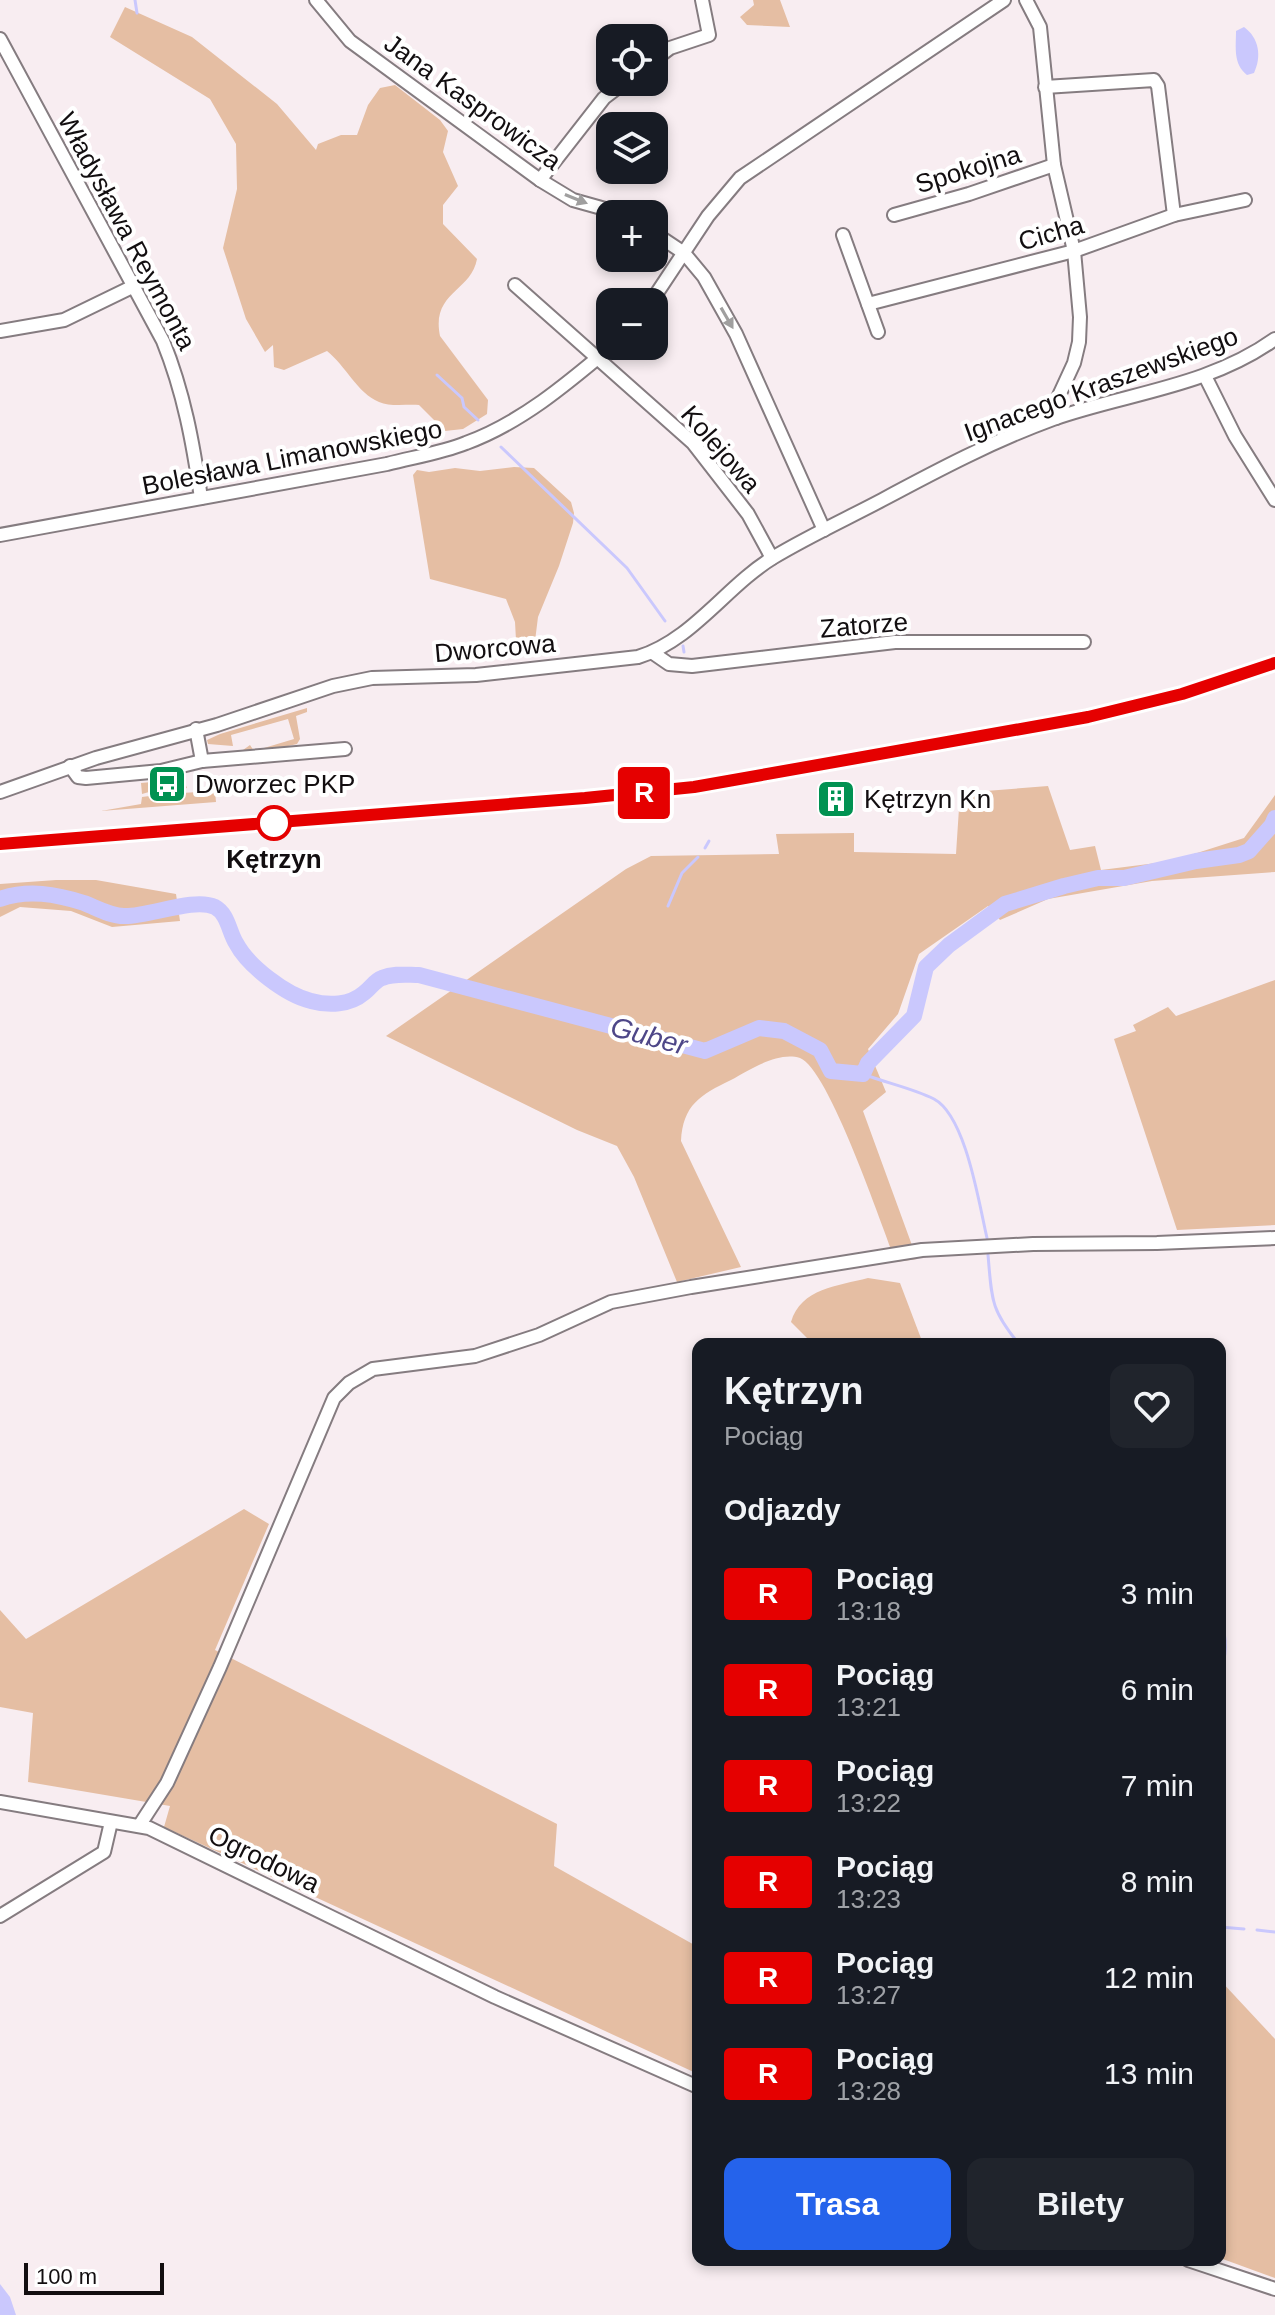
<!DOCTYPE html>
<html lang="pl">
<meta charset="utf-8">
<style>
body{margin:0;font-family:Helvetica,sans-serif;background:#20242c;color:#f1f3f6;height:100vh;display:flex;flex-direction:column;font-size:30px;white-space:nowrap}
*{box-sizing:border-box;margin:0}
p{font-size:26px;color:#9ea1a6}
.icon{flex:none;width:44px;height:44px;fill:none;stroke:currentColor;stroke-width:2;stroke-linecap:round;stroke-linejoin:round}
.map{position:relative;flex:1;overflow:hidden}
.panel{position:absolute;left:692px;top:1338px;width:534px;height:928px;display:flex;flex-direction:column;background:#171b24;border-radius:16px;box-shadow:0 4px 12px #0003}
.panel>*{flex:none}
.badge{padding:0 16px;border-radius:6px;font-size:28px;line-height:52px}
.fabs{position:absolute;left:596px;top:24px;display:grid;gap:16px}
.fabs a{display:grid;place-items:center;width:72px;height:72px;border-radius:16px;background:#171b24;box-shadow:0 4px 12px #0003;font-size:40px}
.scale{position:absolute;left:24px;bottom:20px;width:140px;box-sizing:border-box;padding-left:8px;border:4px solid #120e10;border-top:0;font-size:22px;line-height:28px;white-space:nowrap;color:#120e10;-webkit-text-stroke:6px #fff;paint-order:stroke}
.map>.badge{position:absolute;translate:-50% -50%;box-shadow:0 0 0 4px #fff}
h2{padding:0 32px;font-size:30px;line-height:72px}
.round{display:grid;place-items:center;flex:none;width:84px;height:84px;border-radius:16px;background:#20242c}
.overview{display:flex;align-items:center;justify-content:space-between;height:136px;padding:0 32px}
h1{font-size:38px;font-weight:700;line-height:60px}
.button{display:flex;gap:16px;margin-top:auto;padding:16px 32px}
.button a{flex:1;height:92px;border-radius:16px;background:#2563eb;color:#fff;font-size:32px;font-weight:700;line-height:92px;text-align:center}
.button a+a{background:#20242c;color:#f1f3f6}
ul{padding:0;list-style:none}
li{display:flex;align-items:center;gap:24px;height:96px;padding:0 32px}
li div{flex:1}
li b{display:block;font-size:30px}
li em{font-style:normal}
li .badge{min-width:88px;font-weight:700;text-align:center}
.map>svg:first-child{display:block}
.green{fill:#e5bea3}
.water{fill:#cac8fd}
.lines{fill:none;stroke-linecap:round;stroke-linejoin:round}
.stream{stroke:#cac8fd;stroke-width:3}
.river{stroke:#cac8fd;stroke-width:16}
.minor-casing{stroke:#857c80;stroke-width:16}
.minor{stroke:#fff;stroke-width:12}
.rail-casing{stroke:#5a5457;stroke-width:6}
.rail{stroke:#fff;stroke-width:3;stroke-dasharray:9;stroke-linecap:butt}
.oneway{fill:#a09f9f}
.line-casing{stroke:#fff;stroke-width:18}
.line{stroke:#e50000;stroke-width:12}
.stop-dot{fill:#fff;stroke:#e50000;stroke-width:4}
.labels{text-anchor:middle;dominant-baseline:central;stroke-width:8;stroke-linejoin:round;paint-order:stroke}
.street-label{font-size:26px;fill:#120e10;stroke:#fff}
.poi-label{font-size:26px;fill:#120e10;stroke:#fff;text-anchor:start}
.stop-label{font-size:26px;font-weight:bold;fill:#120e10;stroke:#fff}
.water-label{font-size:28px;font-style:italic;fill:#4e4788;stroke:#fff}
</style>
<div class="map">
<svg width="1275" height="2315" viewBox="0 0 1275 2315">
<rect width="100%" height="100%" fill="#f8edf1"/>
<g class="green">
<path d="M753 0H780L790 27 747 25 740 17 754 5Z"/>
<path d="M125 7 192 37 277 104 316 150 318 144 341 135H357L368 105 380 88 395 85 440 120 448 131 443 152 458 186 443 205V224L477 259C471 292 431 292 440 336L488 400 487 414 463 429 445 431 419 405C407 404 390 407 379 402 357 393 346 366 327 351L284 370 274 367 273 345 265 352 246 319 223 248 237 189 236 144 210 99 110 37Z"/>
<path d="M514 467 534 468 571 502 574 513 573 523 559 566 538 617 535 641 527 648 516 640 515 622 506 599 430 579 413 475 417 470 429 472 455 468 480 471Z"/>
<path d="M307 708V712L296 716 300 739 297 744 266 751 245 752 243 750 250 745 254 751 294 739 288 719 231 735 233 746 208 744 207 740 220 734Z"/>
<path d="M183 778 187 788 182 789V793L215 791 216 802 101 811 141 804 142 797 157 795 156 790 142 794 141 783 162 781 164 787 171 786 172 780Z"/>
<path d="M1048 786 1070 850 1095 846 1101 870 1172 861 1244 838 1275 795V872L1152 881 1048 899 1000 920 988 906 919 954 898 1014 868 1049 886 1092 863 1111 917 1259 896 1262C882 1227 829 1069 800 1058 778 1051 749 1070 731 1080 700 1095 683 1105 681 1141L741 1267 677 1282 634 1177 617 1146 577 1130 386 1036 626 869 651 856 779 854 776 834 854 833V852L956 854 960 793Z"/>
<path d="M56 880H96L176 894 180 921 112 927 71 911 20 907 0 917V884Z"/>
<path d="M1275 980V1225L1177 1230 1114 1039 1136 1031 1133 1025 1168 1007 1176 1016Z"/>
<path d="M868 1278 900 1283 922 1341 920 1344H813L791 1322C801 1288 838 1286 868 1278Z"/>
<path d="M244 1509 269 1524 215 1650 557 1824 554 1866 698 1947V2074L164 1827 170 1806 28 1782 33 1713 0 1707V1610L26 1639Z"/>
<path d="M1220 1980 1275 2039V2278L1220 2258Z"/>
</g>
<g class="water">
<path d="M1244 27C1259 38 1262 56 1254 73L1247 75C1233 64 1236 47 1236 31Z"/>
<path d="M0 2284 10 2297 16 2315H0Z"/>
</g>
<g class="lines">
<g class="stream">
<path d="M135 0 137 13"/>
<path d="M437 375 462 398 464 407 478 420"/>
<path d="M501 447 627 568 665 621"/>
<path d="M683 646 684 652"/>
<path d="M705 848 709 841"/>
<path d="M668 906 682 873 698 857"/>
<path d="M863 1074C886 1083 912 1088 934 1099 966 1116 979 1204 987 1238"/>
<path d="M988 1255C992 1299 990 1309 1019 1344"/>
<path d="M1220 1617C1228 1639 1226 1656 1220 1678"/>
<path d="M1220 1927 1244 1929"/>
<path d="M1257 1930 1275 1932"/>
</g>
<path class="river" d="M0 899C28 889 56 894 84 903 97 908 110 916 124 916 148 917 194 897 215 907 228 914 229 932 236 943 248 966 286 995 311 1001 329 1006 350 1005 364 993 371 988 374 981 382 978 394 973 407 975 419 975L705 1051 759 1028 784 1031 820 1050 831 1071 863 1074 868 1063 914 1016 926 967 949 945 1005 904 1064 886 1098 878H1124L1196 861 1239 855 1249 851 1272 825 1275 818"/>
<g class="minor-casing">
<g id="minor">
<path d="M316 0 350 41 540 180 573 200 623 214"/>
<path d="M1026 0 1040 27 1054 165 1074 251 1080 317 1079 342 1074 363 1056 402V418"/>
<path d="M0 39 163 341C184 393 193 443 201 498"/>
<path d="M654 60 670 48 709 35 702 0"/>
<path d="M1045 87 1154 80 1158 86 1174 215"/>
<path d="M540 180 604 98 625 82"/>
<path d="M894 215 969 194 1054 165"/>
<path d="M654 233 684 253 704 277 736 334 824 530"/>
<path d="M843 235 878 332"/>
<path d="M515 285 693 443 748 514 772 558"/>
<path d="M651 302 708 216 740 178 1004 0"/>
<path d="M868 304 1074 251 1174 215 1245 200"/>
<path d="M0 331 64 320 134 286"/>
<path d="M1205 376 1235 436 1275 500"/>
<path d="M0 535 387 464C414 457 441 453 466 443 521 423 568 383 612 346"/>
<path d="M653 653 669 664 692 666 895 642H1084"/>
<path d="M196 729 202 761"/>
<path d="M70 766 78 777 86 778 161 771 202 761 345 749"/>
<path d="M0 792 96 758 217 725 333 686 372 678 476 675 638 657C693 640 726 586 774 557 809 536 846 519 882 500 938 470 993 441 1053 419 1127 393 1208 387 1275 339"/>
<path d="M0 1802 149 1828 495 1997 698 2087"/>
<path d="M139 1826 167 1783 220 1667 334 1398 349 1383 373 1369 475 1356 539 1335 611 1302 691 1287 922 1250 1033 1244 1157 1243 1275 1238"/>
<path d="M0 1916 104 1852 111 1822"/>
<path d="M1188 2260 1275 2289"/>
</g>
</g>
<use href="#minor" class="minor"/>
<g class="rail-casing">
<path id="rail" d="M0 845 585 798 722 783 1115 711 1189 692 1275 663"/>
</g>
<use href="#rail" class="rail"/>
</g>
<defs><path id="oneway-solid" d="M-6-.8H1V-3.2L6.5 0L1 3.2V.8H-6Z" transform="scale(2)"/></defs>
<g class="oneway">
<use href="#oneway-solid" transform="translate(576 199) rotate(22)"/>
<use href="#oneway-solid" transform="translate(727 318) rotate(60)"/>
</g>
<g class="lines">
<g class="line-casing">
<path id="line" d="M0 844 585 798 694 787 1088 717 1182 694 1275 663"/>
</g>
<use href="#line" class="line"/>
</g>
<defs>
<g id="bus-square" transform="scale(2)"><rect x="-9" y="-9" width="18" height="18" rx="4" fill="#019252" stroke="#fff"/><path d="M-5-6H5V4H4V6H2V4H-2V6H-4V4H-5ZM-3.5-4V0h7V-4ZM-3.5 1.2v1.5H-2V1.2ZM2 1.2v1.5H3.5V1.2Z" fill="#fff"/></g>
<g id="building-square" transform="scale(2)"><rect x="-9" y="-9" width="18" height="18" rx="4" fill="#019252" stroke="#fff"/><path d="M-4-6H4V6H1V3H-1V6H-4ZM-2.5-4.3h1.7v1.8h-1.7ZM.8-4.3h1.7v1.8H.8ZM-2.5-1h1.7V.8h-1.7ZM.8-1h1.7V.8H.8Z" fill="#fff"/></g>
</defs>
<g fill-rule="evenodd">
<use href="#bus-square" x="167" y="784"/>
<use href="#building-square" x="836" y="799"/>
</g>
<circle class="stop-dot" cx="274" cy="823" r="16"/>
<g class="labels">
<g class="street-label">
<text transform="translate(473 102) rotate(36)">Jana Kasprowicza</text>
<text transform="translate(968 169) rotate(-17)">Spokojna</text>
<text transform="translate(127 231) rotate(62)">Władysława Reymonta</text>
<text transform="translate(1051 233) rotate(-16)">Cicha</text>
<text transform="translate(1101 384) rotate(-20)">Ignacego Kraszewskiego</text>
<text transform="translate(721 449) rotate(49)">Kolejowa</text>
<text transform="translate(292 457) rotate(-11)">Bolesława Limanowskiego</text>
<text transform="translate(864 625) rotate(-5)">Zatorze</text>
<text transform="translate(495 648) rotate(-5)">Dworcowa</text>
<text transform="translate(264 1859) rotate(26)">Ogrodowa</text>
</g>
<g class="poi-label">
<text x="195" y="784">Dworzec PKP</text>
<text x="864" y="799">Kętrzyn Kn</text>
</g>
<g class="stop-label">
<text x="274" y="859">Kętrzyn</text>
</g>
<g class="water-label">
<text transform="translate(649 1036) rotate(15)">Guber</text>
</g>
</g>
</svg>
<div class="fabs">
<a><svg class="icon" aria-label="locate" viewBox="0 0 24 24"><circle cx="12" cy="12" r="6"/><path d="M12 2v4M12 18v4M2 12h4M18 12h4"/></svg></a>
<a><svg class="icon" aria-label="layers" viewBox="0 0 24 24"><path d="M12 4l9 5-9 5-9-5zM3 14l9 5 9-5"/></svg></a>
<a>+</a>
<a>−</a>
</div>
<div class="scale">100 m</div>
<b class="badge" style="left:644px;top:793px;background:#e50000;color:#fff">R</b>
<section class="panel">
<div class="overview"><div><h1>Kętrzyn</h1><p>Pociąg</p></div><a class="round"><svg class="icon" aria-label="heart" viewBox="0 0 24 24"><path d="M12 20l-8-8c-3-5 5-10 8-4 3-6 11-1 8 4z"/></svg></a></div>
<h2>Odjazdy</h2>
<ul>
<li><span class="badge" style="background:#e50000;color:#fff">R</span><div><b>Pociąg</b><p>13:18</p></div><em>3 min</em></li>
<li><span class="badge" style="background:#e50000;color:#fff">R</span><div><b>Pociąg</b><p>13:21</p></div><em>6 min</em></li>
<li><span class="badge" style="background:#e50000;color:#fff">R</span><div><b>Pociąg</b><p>13:22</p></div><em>7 min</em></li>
<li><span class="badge" style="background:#e50000;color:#fff">R</span><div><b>Pociąg</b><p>13:23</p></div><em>8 min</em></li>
<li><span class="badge" style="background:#e50000;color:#fff">R</span><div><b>Pociąg</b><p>13:27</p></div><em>12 min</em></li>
<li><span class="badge" style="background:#e50000;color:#fff">R</span><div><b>Pociąg</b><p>13:28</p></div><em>13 min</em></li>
</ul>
<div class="button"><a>Trasa</a><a>Bilety</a></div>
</section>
</div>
